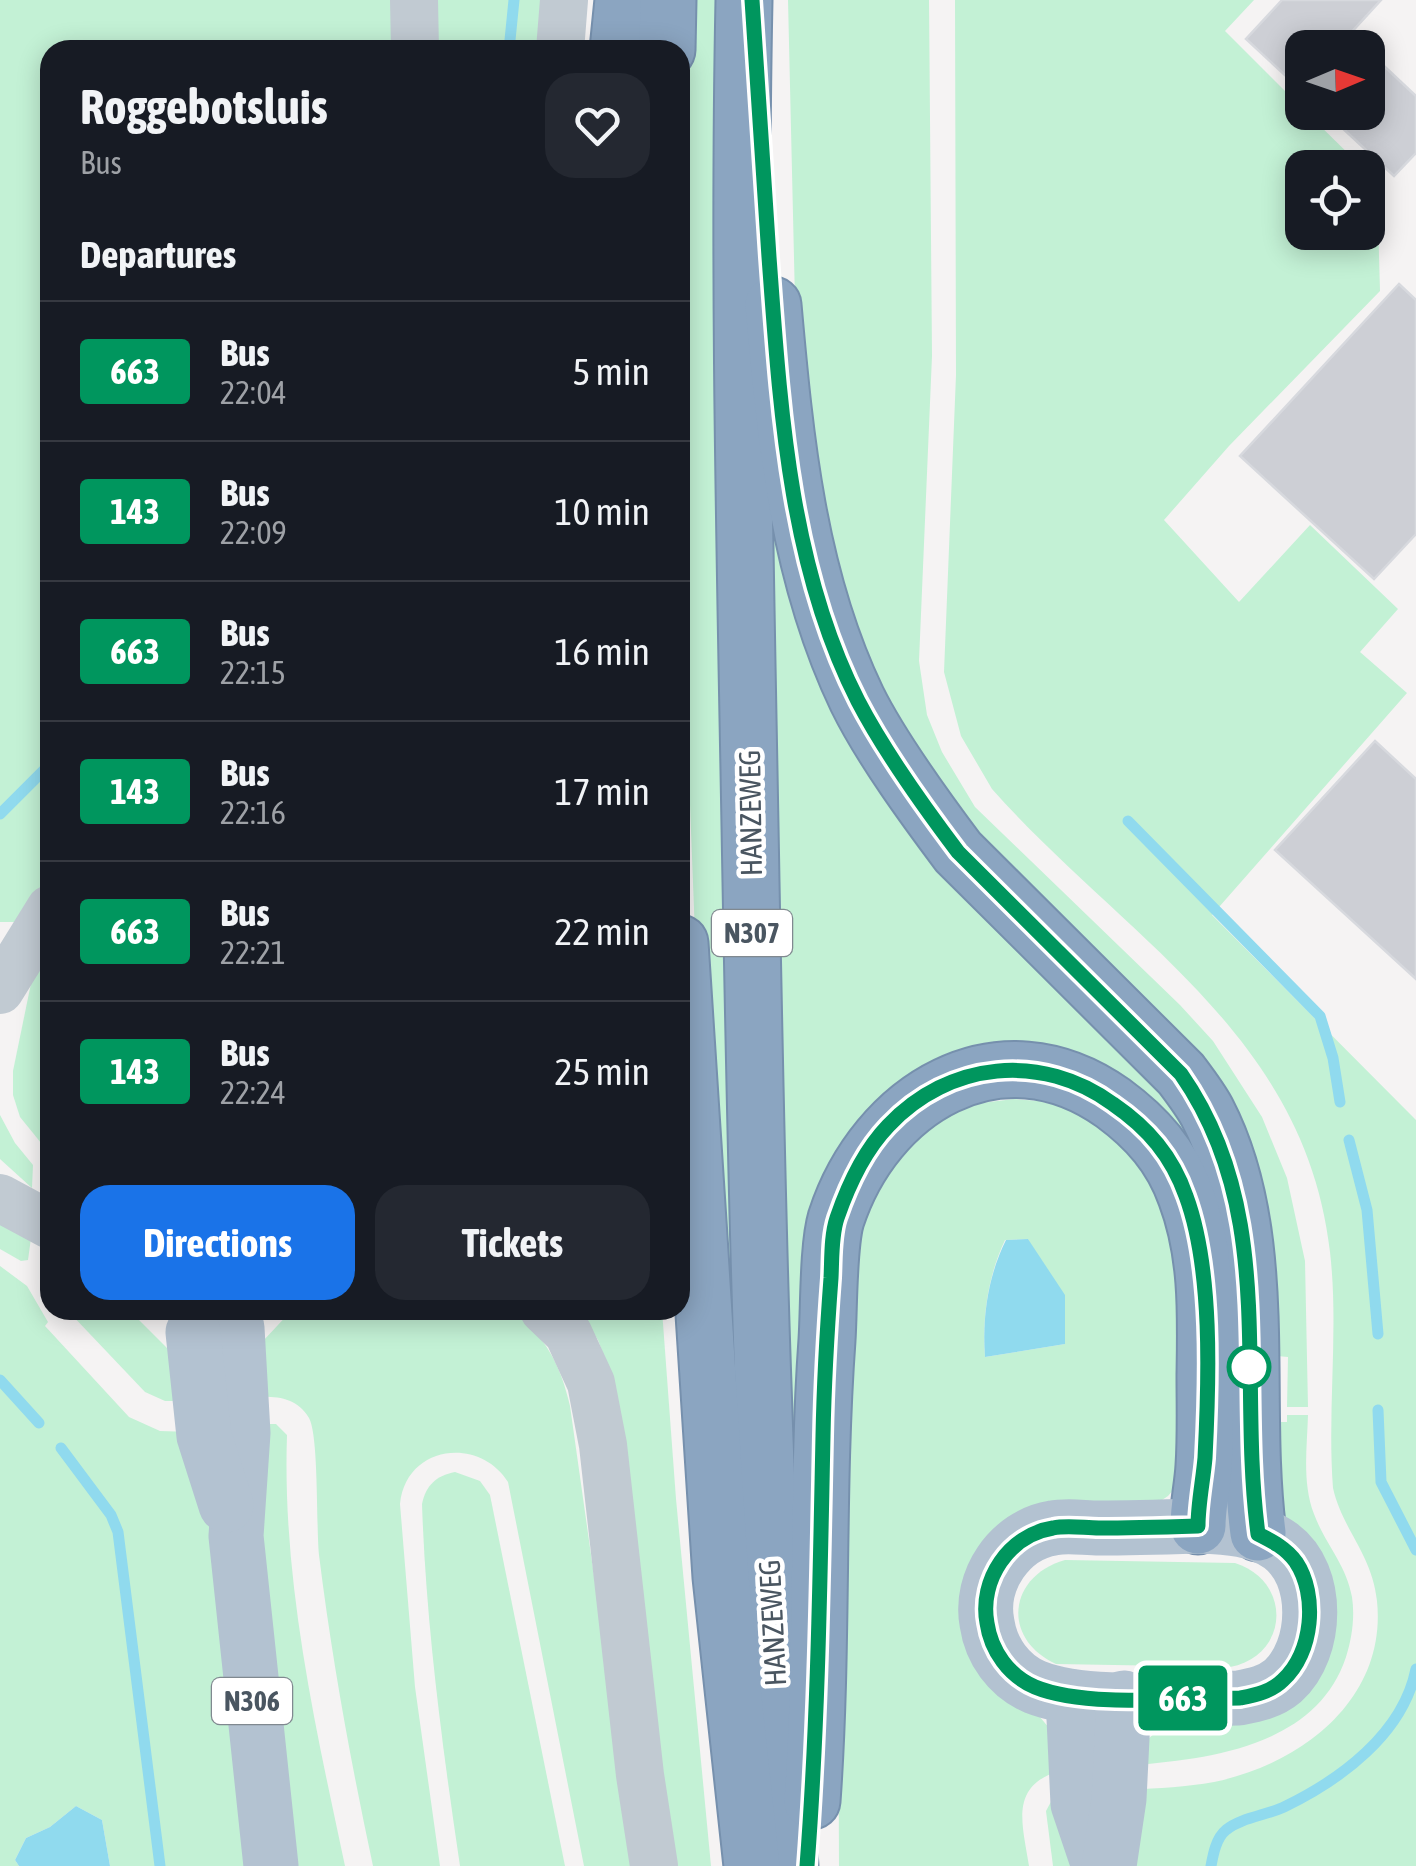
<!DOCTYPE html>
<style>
body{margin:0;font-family:"Asap Condensed",sans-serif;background:#242831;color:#f1f3f6;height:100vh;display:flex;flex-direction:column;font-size:38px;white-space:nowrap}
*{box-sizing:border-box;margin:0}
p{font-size:32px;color:#9ea1a6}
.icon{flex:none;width:55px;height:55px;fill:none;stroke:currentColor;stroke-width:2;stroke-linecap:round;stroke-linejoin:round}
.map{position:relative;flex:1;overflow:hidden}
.side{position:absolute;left:40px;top:40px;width:650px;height:1280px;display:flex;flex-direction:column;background:#171b24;border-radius:30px;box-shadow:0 5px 25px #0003}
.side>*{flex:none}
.badge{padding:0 20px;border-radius:8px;font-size:35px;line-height:65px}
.needle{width:65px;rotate:88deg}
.tools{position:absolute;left:1285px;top:30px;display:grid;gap:20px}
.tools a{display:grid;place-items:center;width:100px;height:100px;border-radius:20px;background:#171b24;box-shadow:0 5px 25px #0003;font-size:50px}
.map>.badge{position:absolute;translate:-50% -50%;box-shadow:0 0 0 5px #fff}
h2{padding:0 40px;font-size:38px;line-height:90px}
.round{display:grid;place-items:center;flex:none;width:105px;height:105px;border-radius:30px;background:#242831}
.headline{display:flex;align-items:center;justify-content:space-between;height:170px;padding:0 40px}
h1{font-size:48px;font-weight:700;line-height:75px}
.cta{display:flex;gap:20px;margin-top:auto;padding:20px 40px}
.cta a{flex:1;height:115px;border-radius:30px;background:#1a73e8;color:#fff;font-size:40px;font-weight:700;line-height:115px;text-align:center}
.cta a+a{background:#242831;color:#f1f3f6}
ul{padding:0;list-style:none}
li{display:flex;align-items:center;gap:30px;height:140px;padding:0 40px;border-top:2px solid #363941}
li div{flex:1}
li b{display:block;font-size:38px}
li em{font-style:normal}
li .badge{min-width:110px;font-weight:700;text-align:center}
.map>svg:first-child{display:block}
.green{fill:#c3f1d5;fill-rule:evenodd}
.water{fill:#90daee}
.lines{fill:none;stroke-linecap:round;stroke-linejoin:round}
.stream{stroke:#90daee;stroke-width:11}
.building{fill:#cdcfd5;stroke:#d7d9de;stroke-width:2.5}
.highway-casing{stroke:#7690ad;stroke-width:59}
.minor{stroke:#c1cad2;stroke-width:48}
.major{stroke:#b3c2d1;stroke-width:55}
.highway{stroke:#8ba5c1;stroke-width:55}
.line-casing{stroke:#fff;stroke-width:22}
.line{stroke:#00965e;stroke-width:15}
.stop-dot{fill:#fff;stroke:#00965e;stroke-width:5}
.labels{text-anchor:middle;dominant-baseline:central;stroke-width:9;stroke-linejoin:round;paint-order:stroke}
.shield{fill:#fff;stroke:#808990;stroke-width:2.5}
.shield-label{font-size:28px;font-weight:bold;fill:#4a5661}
.street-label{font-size:30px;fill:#4a5661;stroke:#fff}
</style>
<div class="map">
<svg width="1416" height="1866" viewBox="0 0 1416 1866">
<rect width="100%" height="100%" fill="#f5f3f3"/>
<g class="green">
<path d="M0 0H407L408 50H50V877L19 922H0Z"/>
<path d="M419 0H548L544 50H420Z"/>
<path d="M682 0H732L763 1687 700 1066 682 595Z"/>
<path d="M788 0H929L932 356 919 661 927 715 942 752 975 807 1180 1005 1213 1041 1262 1117 1287 1178 1305 1261 1308 1407H1287L1288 1357 1277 1356 1266 1213 954 816 865 659 825 530 795 301Z"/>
<path d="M955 0H1254L1225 31 1302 108V112L1307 113 1362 167 1302 168V232H1368V173L1377 183 1380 291 1229 446 1164 520 1239 602 1310 525 1398 609 1360 652 1407 693 1212 915 1416 1120V1866H1130L1131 1790C1158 1788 1187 1787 1214 1782 1302 1764 1387 1699 1377 1601 1372 1554 1342 1529 1333 1488 1327 1409 1339 1330 1330 1252 1305 1033 1123 937 992 789L961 736 944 672 956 375Z"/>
<path d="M767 375 817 632 1191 1112 1217 1280 1082 1070 869 1125 789 1525Z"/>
<path d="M50 938V1154L20 1117 13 1095V1071L35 964Z"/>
<path d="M1014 1099 1039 1101 1072 1109 1103 1125 1151 1174 1180 1257V1482L1168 1496 1153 1506 989 1552 1039 1716 1050 1729 1062 1770C1009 1785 1022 1822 1029 1866H839L838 1607 847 1292 864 1215 877 1184 921 1132 948 1115 981 1103ZM1028 1239 1065 1344 985 1357C982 1317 988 1276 1005 1240Z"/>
<path d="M0 1115 15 1143 33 1165 32 1188 0 1159Z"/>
<path d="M0 1222 31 1238 28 1260 21 1261 0 1249Z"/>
<path d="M0 1266 27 1286 48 1322 45 1326 129 1417 160 1431 191 1432 214 1549 249 1866H110L102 1820 76 1806 50 1827 26 1838 15 1860 19 1866H0Z"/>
<path d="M72 1310H129L174 1355 186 1401H165L145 1392 70 1313Z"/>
<path d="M292 1310H510C545 1334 561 1366 570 1406L635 1866H584L508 1482C479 1436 406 1445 400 1504L415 1687 440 1866H373C351 1763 332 1660 319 1555 316 1526 319 1436 309 1418 297 1397 276 1396 255 1397L263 1341Z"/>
<path d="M579 1310H662L676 1499 711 1866H672L615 1386 598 1340Z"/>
<path d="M1287 1415H1308C1307 1448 1302 1483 1314 1514 1325 1544 1346 1564 1352 1597 1355 1617 1352 1638 1346 1657 1317 1745 1212 1759 1134 1765L1147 1740 1166 1723 1285 1697 1278 1422H1287Z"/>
<path d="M256 1424H276L287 1435C282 1580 315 1725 345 1866H291L260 1562Z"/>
<path d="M455 1472 480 1481 490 1495 565 1866H460C442 1745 426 1624 422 1504 426 1485 436 1476 455 1472Z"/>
<path d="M1065 1560 1235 1563C1292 1581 1290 1655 1230 1667L1056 1664C1001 1639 1008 1576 1065 1560Z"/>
<path d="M1053 1798 1077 1866H1053L1046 1811Z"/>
</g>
<g class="water">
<path d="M1028 1239 1065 1295V1344L985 1357C982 1317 988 1276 1006 1240Z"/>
<path d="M76 1806 102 1820 110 1866H19L15 1860 26 1838 50 1827Z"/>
</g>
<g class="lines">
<g class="stream">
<path d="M509 50 514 0"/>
<path d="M0 814 50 764"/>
<path d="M1128 821 1320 1016 1333 1058 1340 1102"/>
<path d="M1349 1140 1367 1210 1378 1334"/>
<path d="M0 1380 39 1423"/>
<path d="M1378 1410 1381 1482 1416 1550"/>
<path d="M61 1448 111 1515 118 1532 160 1866"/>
<path d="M1211 1866C1213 1855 1216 1838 1226 1830 1240 1818 1267 1815 1284 1807 1340 1780 1403 1734 1416 1669"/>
</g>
</g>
<g class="building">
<path d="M1282 0H1381L1349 35 1363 48H1302V91L1246 39Z"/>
<path d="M1368 51 1416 96V153L1394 176 1325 112H1368Z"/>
<path d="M1399 284 1416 300V534L1374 579 1240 456Z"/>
<path d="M1375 741 1416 779V979L1275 850Z"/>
</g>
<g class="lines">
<g class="highway-casing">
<g id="highway">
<path d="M744 0C738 294 746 588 751 882 757 1210 763 1538 790 1866"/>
<path d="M618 50 623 0"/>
<path d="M667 50 668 0"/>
<path d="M773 305C785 440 798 576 857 699 881 748 925 808 958 852L1181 1074C1190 1086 1200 1099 1207 1112 1272 1237 1240 1397 1258 1533"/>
<path d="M680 943 721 1577 752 1866"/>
<path d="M812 1801C823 1647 816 1493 827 1340 829 1309 828 1246 836 1219 875 1099 999 1022 1113 1103 1147 1128 1172 1156 1186 1196 1208 1254 1206 1315 1205 1375 1205 1405 1206 1436 1204 1466 1203 1486 1198 1506 1198 1526"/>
</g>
</g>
<g class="minor">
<path d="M414 0 415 50"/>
<path d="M560 50 564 0"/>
<path d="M0 990 50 909"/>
<path d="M0 1198 50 1225"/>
<path d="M544 1310 568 1333 591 1383 603 1445 640 1775 654 1866"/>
</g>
<g class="major">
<path d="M237 1328 243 1433 236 1536 271 1866"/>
<path d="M193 1332 204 1436 226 1505"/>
<path d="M1198 1526C1226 1527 1257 1528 1281 1546 1320 1575 1318 1649 1283 1681 1270 1692 1255 1695 1239 1698 1182 1698 1087 1708 1035 1687 1009 1676 991 1651 987 1623 979 1581 1009 1535 1053 1528 1068 1525 1084 1528 1099 1528 1132 1528 1165 1527 1198 1526Z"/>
<path d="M1073 1697 1078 1804 1099 1866"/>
<path d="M1109 1866 1119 1799 1124 1698"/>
</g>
<use href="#highway" class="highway"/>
</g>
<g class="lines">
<g class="line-casing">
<path id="line" d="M752 0C757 86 764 171 769 257 780 405 789 566 858 701 884 751 924 807 958 852L1181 1074C1278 1213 1237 1375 1258 1534 1272 1541 1286 1548 1296 1562 1318 1595 1313 1653 1283 1680 1271 1692 1255 1695 1240 1698 1183 1698 1086 1708 1035 1687 1009 1676 991 1651 987 1623 979 1580 1009 1535 1053 1528 1068 1525 1084 1528 1099 1528 1132 1528 1165 1527 1198 1526 1198 1504 1203 1481 1205 1458 1209 1381 1213 1269 1186 1196 1172 1156 1148 1128 1113 1104 1042 1052 949 1061 888 1126 864 1151 848 1186 837 1218 831 1236 832 1259 831 1278 827 1331 824 1383 823 1436 820 1580 818 1723 807 1866"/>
</g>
<use href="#line" class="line"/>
</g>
<circle class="stop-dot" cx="1249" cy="1367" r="20"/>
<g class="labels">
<g class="shield">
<rect x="712" y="910" width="80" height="46" rx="8"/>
<rect x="212" y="1678" width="80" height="46" rx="8"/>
</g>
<g class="shield-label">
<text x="752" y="933">N307</text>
<text x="252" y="1701">N306</text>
</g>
<g class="street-label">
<text transform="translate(750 813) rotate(-91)">HANZEWEG</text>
<text transform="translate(772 1623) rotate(-93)">HANZEWEG</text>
</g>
</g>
</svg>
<div class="tools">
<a><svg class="needle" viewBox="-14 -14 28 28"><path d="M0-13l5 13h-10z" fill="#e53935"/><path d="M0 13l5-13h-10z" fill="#9ea1a6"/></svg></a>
<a><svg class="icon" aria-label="locate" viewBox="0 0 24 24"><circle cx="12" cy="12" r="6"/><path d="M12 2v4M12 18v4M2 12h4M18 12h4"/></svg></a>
</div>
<b class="badge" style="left:1183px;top:1698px;background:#00965e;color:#fff">663</b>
<section class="side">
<div class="headline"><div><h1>Roggebotsluis</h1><p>Bus</p></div><a class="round"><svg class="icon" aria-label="heart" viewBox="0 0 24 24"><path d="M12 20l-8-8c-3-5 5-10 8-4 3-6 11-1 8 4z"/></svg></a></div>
<h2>Departures</h2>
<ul>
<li><span class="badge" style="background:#00965e;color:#fff">663</span><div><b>Bus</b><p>22:04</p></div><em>5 min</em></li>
<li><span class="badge" style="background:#00965e;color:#fff">143</span><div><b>Bus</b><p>22:09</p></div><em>10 min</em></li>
<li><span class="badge" style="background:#00965e;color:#fff">663</span><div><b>Bus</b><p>22:15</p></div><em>16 min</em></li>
<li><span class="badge" style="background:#00965e;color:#fff">143</span><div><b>Bus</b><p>22:16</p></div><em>17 min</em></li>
<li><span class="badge" style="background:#00965e;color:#fff">663</span><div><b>Bus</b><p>22:21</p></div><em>22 min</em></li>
<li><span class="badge" style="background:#00965e;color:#fff">143</span><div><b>Bus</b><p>22:24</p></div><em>25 min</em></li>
</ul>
<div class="cta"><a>Directions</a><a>Tickets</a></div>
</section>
</div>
